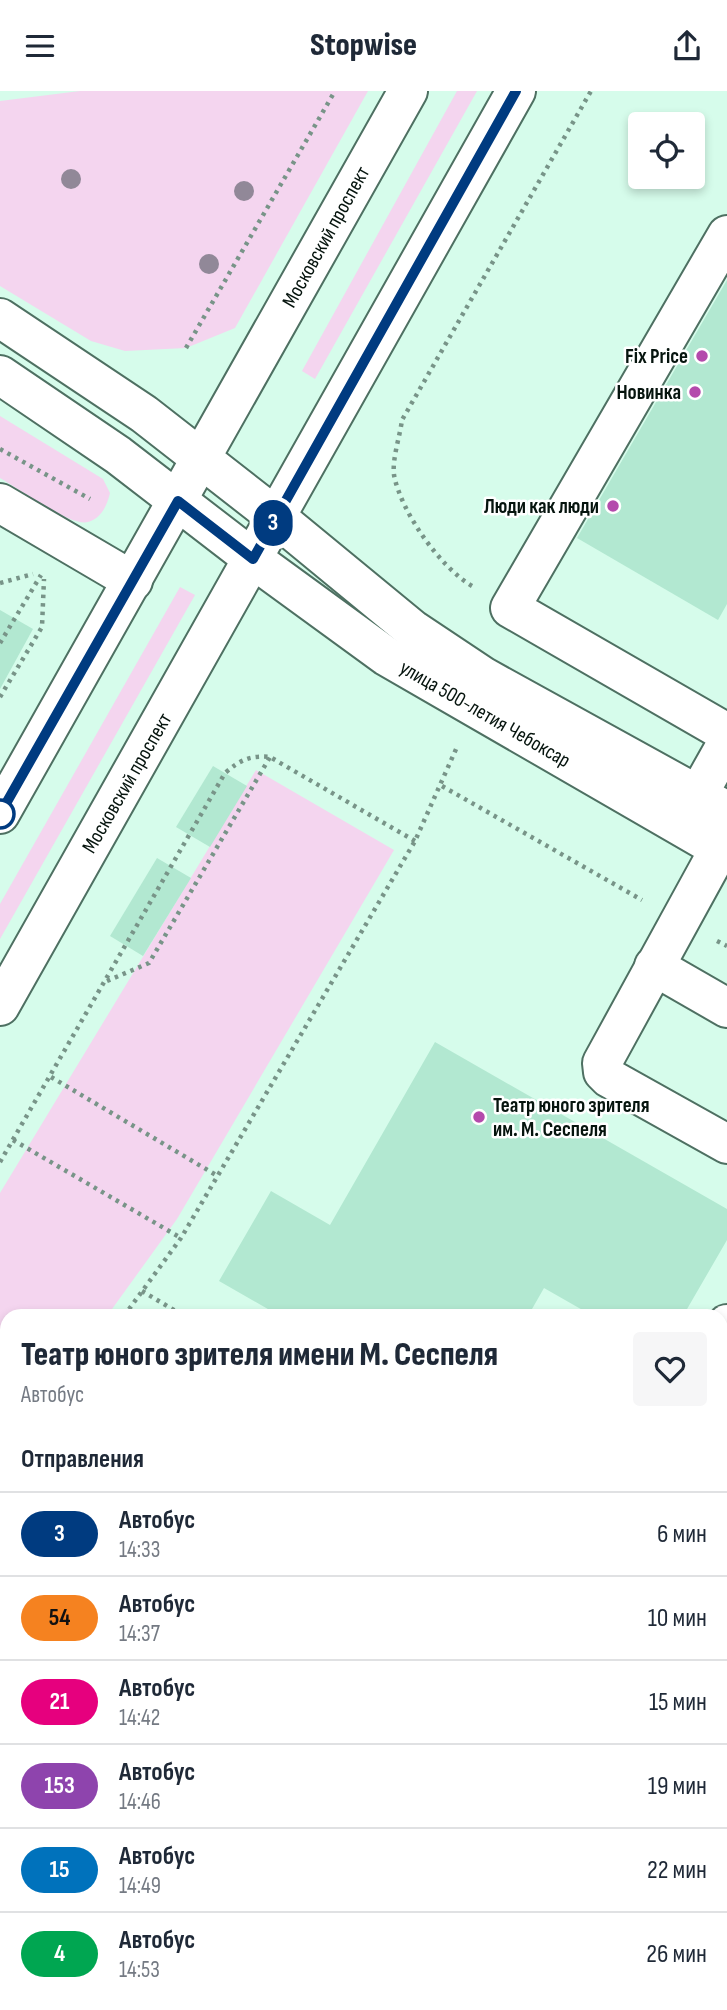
<!DOCTYPE html>
<html lang="ru">
<meta charset="utf-8">
<style>
body{margin:0;font-family:"Sofia Sans Condensed",sans-serif;background:#f6f6f7;color:#1f2937;height:100vh;display:flex;flex-direction:column;font-size:26px;white-space:nowrap}
*{box-sizing:border-box;margin:0}
p{font-size:23px;color:#747a83}
.icon{flex:none;width:38px;height:38px;fill:none;stroke:currentColor;stroke-width:2;stroke-linecap:round;stroke-linejoin:round}
.map{position:relative;flex:1;overflow:hidden}
.side{position:absolute;left:0px;top:1218px;width:728px;height:702px;display:flex;flex-direction:column;background:#fff;border-radius:21px 21px 0 0;box-shadow:0 4px 10px #0003}
.side>*{flex:none}
.badge{padding:0 14px;border-radius:23px;font-size:24px;line-height:46px}
.controls{position:absolute;left:628px;top:21px;display:grid;gap:14px}
.controls a{display:grid;place-items:center;width:77px;height:77px;border-radius:7px;background:#fff;box-shadow:0 4px 10px #0003;font-size:35px}
.map>.badge{position:absolute;translate:-50% -50%;box-shadow:0 0 0 4px #fff}
h2{padding:0 21px;font-size:26px;line-height:63px}
.round{display:grid;place-items:center;flex:none;width:74px;height:74px;border-radius:7px;background:#f6f6f7}
.headline{display:flex;align-items:center;justify-content:space-between;height:119px;padding:0 21px}
h1{font-size:33px;font-weight:800;line-height:52px}
ul{padding:0;list-style:none}
li{display:flex;align-items:center;gap:21px;height:84px;padding:0 21px;border-top:2px solid #e0e1e3}
li div{flex:1}
li b{display:block;font-size:26px}
li em{font-style:normal}
li .badge{min-width:77px;font-weight:700;text-align:center}
header{display:flex;justify-content:space-between;align-items:center;height:91px;padding:0 21px;background:#fff;font-size:32px;font-weight:800}
.map>svg:first-child{display:block}
.green{fill:#f4d5ef}
.building{fill:#b2e8d1}
.lines{fill:none;stroke-linecap:round;stroke-linejoin:round}
.minor-casing{stroke:#4e7062;stroke-width:42}
.major-casing{stroke:#4e7062;stroke-width:42}
.path{stroke:#789488;stroke-width:4.5;stroke-dasharray:3.5 5;stroke-linecap:butt}
.minor{stroke:#fff;stroke-width:38}
.major{stroke:#fff;stroke-width:38}
.tree{fill:#918898}
.line-casing{stroke:#fff;stroke-width:16}
.line{stroke:#003b80;stroke-width:10}
.poi-dot{fill:#b44aac;stroke:#fff;stroke-width:2.5}
.stop-dot{fill:#fff;stroke:#003b80;stroke-width:3.5}
.labels{text-anchor:middle;dominant-baseline:central;stroke-width:5;stroke-linejoin:round;paint-order:stroke}
.street-label{font-size:21px;fill:#06140e;stroke:#fff}
.poi-label{font-size:21px;font-weight:bold;fill:#06140e;stroke:#fff;text-anchor:end}
</style>
<header><svg class="icon" aria-label="menu" viewBox="0 0 24 24"><path d="M4 6h16M4 12h16M4 18h16"/></svg>Stopwise<svg class="icon" aria-label="share" viewBox="0 0 24 24"><path d="M12 15V3M7 8l5-5 5 5M5 13v7h14v-7"/></svg></header>
<div class="map">
<svg width="727" height="1919" viewBox="0 0 727 1919">
<rect width="100%" height="100%" fill="#d6fceb"/>
<g class="green">
<path d="M80 0H368L235 237 186 257 125 260 91 250 0 195V10Z"/>
<path d="M457 0H477L315 288 302 280Z"/>
<path d="M0 325 103 388 110 402C107 414 102 427 88 431 70 436 18 397 0 387Z"/>
<path d="M180 496 195 504 0 848V813Z"/>
<path d="M256 679 394 759 177 1128 107 1225H7V1362L0 1372V1102Z"/>
</g>
<g class="building">
<path d="M727 189V513L718 529 577 447Z"/>
<path d="M0 519 33 538 0 598Z"/>
<path d="M213 675 247 695 210 756 176 736Z"/>
<path d="M157 767 191 787 143 865 110 845Z"/>
<path d="M435 951 727 1118V1149L683 1225H593L544 1197 528 1225H280L219 1190 271 1100 330 1134Z"/>
<path d="M7 1390V1486L0 1482V1403Z"/>
<path d="M7 1513V1700L0 1712V1526Z"/>
<path d="M141 1913H175L172 1919H137Z"/>
<path d="M280 1913H349L345 1919H277Z"/>
</g>
<g class="lines">
<g class="minor-casing">
<g id="minor">
<path d="M727 144 510 517 727 642"/>
<path d="M0 412 133 490"/>
<path d="M276 426 412 538 484 586 727 720"/>
<path d="M253 468 386 565 727 762"/>
<path d="M686 725 727 652"/>
<path d="M727 744 602 972 603 981 609 987 727 1053"/>
<path d="M654 875 727 917"/>
<path d="M721 1242 727 1233"/>
<path d="M721 1900 727 1888"/>
<path d="M88 1919 93 1913"/>
</g>
</g>
<g class="major-casing">
<g id="major">
<path d="M0 227 144 323 276 426"/>
<path d="M0 284 118 364 253 468"/>
<path d="M0 723 408 0"/>
<path d="M0 915 516 0"/>
</g>
</g>
<g class="path">
<path d="M186 257 335 0"/>
<path d="M0 358 90 408"/>
<path d="M0 492 33 483"/>
<path d="M472 495C440 476 401 421 394 384 392 368 400 345 402 329L591 0"/>
<path d="M0 552 41 484"/>
<path d="M0 606 42 536 44 488"/>
<path d="M442 695 642 809"/>
<path d="M717 850 727 855"/>
<path d="M107 890 149 872 270 666"/>
<path d="M51 986 216 1084"/>
<path d="M13 1049 181 1147"/>
<path d="M0 1071 225 682C240 669 250 664 270 666L415 750"/>
<path d="M142 1200 184 1225"/>
<path d="M124 1225 181 1147 415 750 457 656"/>
<path d="M0 1391 7 1382"/>
<path d="M721 1584 727 1588"/>
</g>
<use href="#minor" class="minor"/>
<use href="#major" class="major"/>
</g>
<g class="tree">
<circle cx="71" cy="88" r="10"/>
<circle cx="244" cy="100" r="10"/>
<circle cx="209" cy="173" r="10"/>
</g>
<g class="lines">
<g class="line-casing">
<path id="line" d="M0 723 178 410 253 468 516 0"/>
</g>
<use href="#line" class="line"/>
</g>
<g class="poi-dot">
<circle cx="702" cy="265" r="7"/>
<circle cx="695" cy="301" r="7"/>
<circle cx="613" cy="415" r="7"/>
<circle cx="479" cy="1026" r="7"/>
</g>
<circle class="stop-dot" cx="0" cy="723" r="14"/>
<g class="labels">
<g class="street-label">
<text transform="translate(326 146) rotate(-61)">Московский проспект</text>
<text transform="translate(485 623) rotate(30)">улица 500-летия Чебоксар</text>
<text transform="translate(127 692) rotate(-60)">Московский проспект</text>
</g>
<g class="poi-label">
<text x="688" y="265">Fix Price</text>
<text x="681" y="301">Новинка</text>
<text x="599" y="415">Люди как люди</text>
<text x="493" y="1014" text-anchor="start">Театр юного зрителя<tspan x="493" dy="24">им. М. Сеспеля</tspan></text>
</g>
</g>
</svg>
<div class="controls">
<a><svg class="icon" aria-label="locate" viewBox="0 0 24 24"><circle cx="12" cy="12" r="6"/><path d="M12 2v4M12 18v4M2 12h4M18 12h4"/></svg></a>
</div>
<b class="badge" style="left:273px;top:432px;background:#003b80;color:#fff">3</b>
<section class="side">
<div class="headline"><div><h1>Театр юного зрителя имени М. Сеспеля</h1><p>Автобус</p></div><a class="round"><svg class="icon" aria-label="heart" viewBox="0 0 24 24"><path d="M12 20l-8-8c-3-5 5-10 8-4 3-6 11-1 8 4z"/></svg></a></div>
<h2>Отправления</h2>
<ul>
<li><span class="badge" style="background:#003b80;color:#fff">3</span><div><b>Автобус</b><p>14:33</p></div><em>6 мин</em></li>
<li><span class="badge" style="background:#f58220;color:#111">54</span><div><b>Автобус</b><p>14:37</p></div><em>10 мин</em></li>
<li><span class="badge" style="background:#e6007e;color:#fff">21</span><div><b>Автобус</b><p>14:42</p></div><em>15 мин</em></li>
<li><span class="badge" style="background:#8e44ad;color:#fff">153</span><div><b>Автобус</b><p>14:46</p></div><em>19 мин</em></li>
<li><span class="badge" style="background:#0072bc;color:#fff">15</span><div><b>Автобус</b><p>14:49</p></div><em>22 мин</em></li>
<li><span class="badge" style="background:#00a651;color:#fff">4</span><div><b>Автобус</b><p>14:53</p></div><em>26 мин</em></li>
</ul>
</section>
</div>
